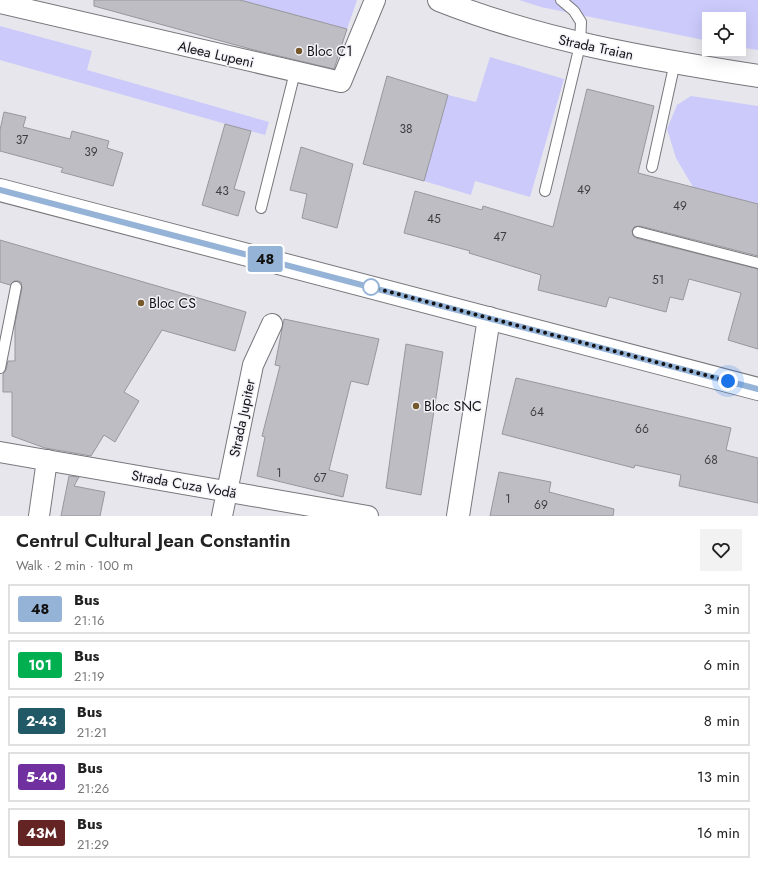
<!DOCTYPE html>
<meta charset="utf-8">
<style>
body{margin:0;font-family:Jost,sans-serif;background:#f2f2f2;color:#222;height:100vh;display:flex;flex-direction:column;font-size:15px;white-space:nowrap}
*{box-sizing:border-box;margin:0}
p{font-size:13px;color:#767676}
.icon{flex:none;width:22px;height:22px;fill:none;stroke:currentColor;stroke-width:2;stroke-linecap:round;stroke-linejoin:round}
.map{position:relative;height:516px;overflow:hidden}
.details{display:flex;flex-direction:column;background:#fff;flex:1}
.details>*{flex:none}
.badge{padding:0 8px;border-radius:3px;font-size:14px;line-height:26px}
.controls{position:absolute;left:702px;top:12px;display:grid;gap:8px}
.controls a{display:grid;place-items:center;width:44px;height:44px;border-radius:0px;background:#fff;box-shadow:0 4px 16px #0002;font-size:20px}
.you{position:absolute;width:20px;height:20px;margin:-10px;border:3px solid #fff;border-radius:50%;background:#1a73e8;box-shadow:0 0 0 6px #1a73e833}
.map>.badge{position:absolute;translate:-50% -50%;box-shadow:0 0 0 2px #fff}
.round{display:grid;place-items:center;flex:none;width:42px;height:42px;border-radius:0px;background:#f2f2f2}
.summary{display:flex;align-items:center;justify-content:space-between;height:68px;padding:0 16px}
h1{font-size:19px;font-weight:600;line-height:30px}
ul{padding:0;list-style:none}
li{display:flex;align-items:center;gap:12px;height:50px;margin:0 8px 6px;padding:0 8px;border:2px solid #e0e0e0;border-radius:0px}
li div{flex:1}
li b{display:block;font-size:15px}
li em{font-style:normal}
li .badge{min-width:44px;font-weight:700;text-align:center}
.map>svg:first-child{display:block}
.green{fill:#cbcafb}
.building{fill:#bdbdc3;stroke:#97979d}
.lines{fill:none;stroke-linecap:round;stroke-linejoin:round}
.service-casing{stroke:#77777c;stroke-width:12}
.minor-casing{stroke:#77777c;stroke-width:22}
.tertiary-casing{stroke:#77777c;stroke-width:24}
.secondary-casing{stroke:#77777c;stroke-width:24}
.service{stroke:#fff;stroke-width:10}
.minor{stroke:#fff;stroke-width:20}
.tertiary{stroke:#fff;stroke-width:22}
.secondary{stroke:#fff;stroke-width:22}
.line-casing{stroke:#fff;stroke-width:9}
.line{stroke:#95b3d7;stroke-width:6}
.walk{stroke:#141416;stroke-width:4;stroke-dasharray:0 7.2}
.poi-dot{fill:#75582c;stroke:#f3f3f9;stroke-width:1.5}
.stop-dot{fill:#fff;stroke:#95b3d7;stroke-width:2}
.labels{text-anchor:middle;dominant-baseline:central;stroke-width:3;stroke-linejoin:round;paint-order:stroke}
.number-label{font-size:12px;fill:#3e3e41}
.street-label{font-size:14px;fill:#141416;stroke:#f3f3f9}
.poi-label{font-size:14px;fill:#141416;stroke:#f3f3f9;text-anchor:start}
</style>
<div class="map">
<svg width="758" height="516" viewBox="0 0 758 516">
<rect width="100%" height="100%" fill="#e6e6ec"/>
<g class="green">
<path d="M240 0H357L347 29Z"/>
<path d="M519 0H758V50L739 47V19H709V41L541 7Z"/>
<path d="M0 26 92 51 87 70 269 122 265 135 0 60Z"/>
<path d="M490 57 564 79 530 197 475 181 471 195 424 181 448 95 476 102Z"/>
<path d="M691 96 758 106V204L693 187 676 158 667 129 677 105Z"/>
</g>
<g class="building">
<path d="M94 0H240L347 29 334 69 254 50 94 6Z"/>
<path d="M387 76 448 95 424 181 363 164Z"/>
<path d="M587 89 654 106 638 173 758 204V256L640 226 634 227 632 231 633 236 636 238 758 269V349L728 340 741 293 689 279 683 300 670 297 666 312 609 297 606 307 538 290 541 275 469 253 470 251 404 233 415 191 482 210 483 206 553 227Z"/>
<path d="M4 112 26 117 23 127 70 139 72 131 109 141 107 148 123 153 113 186 61 172 63 168 0 151V130Z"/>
<path d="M225 124 251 131 234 189 245 192 238 216 202 205Z"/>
<path d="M301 147 353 164 337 228 302 218 307 194 290 190Z"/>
<path d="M0 240 246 312 235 351 162 330 124 392 139 401 115 442 104 435 91 456 45 448 12 436V392H3V374L6 370 8 361H15V324L22 288 21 282 18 281H14L10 285 0 282Z"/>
<path d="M284 319 379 339 368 385 351 381 329 470 348 475 343 497 257 476 265 437 262 436 280 366 275 365Z"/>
<path d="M406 344 443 352 421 495 386 488Z"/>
<path d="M516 378 731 428 726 450 758 458V503L679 486 681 475 635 465 634 468 502 434Z"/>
<path d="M499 472 551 482 549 492 614 509 613 516H490Z"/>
<path d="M69 476 79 477 74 486 105 492 100 516H61Z"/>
</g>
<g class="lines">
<g class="service-casing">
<g id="service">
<path d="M652 167 675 62"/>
<path d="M545 191 580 45 581 22 574 11 561 0"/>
<path d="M261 208 295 72"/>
<path d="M638 232 758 263"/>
<path d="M0 368 16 287"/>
</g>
</g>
<g class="minor-casing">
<g id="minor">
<path d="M0 3 341 82 375 0"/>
<path d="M0 452 368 516"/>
<path d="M39 516 47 460"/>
<path d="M222 516 253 365 272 324"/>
</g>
</g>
<g class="tertiary-casing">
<path id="tertiary" d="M439 0C542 41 650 59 758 76"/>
</g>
<g class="secondary-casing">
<g id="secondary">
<path d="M0 190 758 389"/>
<path d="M458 516 489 318"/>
</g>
</g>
<use href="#service" class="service"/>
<use href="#minor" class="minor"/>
<use href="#tertiary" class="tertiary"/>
<use href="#secondary" class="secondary"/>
</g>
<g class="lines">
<g class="line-casing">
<path id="line" d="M0 190 758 389"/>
</g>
<use href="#line" class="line"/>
<path class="walk" d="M371 287 728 381"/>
</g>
<g class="poi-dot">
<circle cx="299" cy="51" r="4"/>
<circle cx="141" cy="303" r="4"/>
<circle cx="416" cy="406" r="4"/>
</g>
<circle class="stop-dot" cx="371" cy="287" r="8"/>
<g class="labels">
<g class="number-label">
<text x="406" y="129">38</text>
<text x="22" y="140">37</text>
<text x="91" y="152">39</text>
<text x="584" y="190">49</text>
<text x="222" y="191">43</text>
<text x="680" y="206">49</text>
<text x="434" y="219">45</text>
<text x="500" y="237">47</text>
<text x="658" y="280">51</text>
<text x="537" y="412">64</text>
<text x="642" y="429">66</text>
<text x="711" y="460">68</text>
<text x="279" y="473">1</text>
<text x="320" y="478">67</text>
<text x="508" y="499">1</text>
<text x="541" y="505">69</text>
</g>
<g class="street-label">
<text transform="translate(596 47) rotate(12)">Strada Traian</text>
<text transform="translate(216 54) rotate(13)">Aleea Lupeni</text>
<text transform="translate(242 418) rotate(-78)">Strada Jupiter</text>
<text transform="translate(184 484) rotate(10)">Strada Cuza Vodă</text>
</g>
<g class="poi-label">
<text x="307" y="51">Bloc C1</text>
<text x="149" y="303">Bloc CS</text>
<text x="424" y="406">Bloc SNC</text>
</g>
</g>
</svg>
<div class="controls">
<a><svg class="icon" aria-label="locate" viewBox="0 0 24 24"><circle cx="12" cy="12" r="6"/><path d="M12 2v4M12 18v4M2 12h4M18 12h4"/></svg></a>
</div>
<div class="you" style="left:728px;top:381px"></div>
<b class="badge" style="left:265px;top:259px;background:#95b3d7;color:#111">48</b>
</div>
<section class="details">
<div class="summary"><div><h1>Centrul Cultural Jean Constantin</h1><p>Walk · 2 min · 100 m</p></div><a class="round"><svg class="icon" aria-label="heart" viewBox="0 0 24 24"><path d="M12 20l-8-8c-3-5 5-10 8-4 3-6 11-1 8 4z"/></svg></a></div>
<ul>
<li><span class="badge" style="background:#95b3d7;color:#111">48</span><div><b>Bus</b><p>21:16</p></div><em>3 min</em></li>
<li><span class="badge" style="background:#00b050;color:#fff">101</span><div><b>Bus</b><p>21:19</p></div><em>6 min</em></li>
<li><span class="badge" style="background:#215967;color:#fff">2-43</span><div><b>Bus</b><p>21:21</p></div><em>8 min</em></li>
<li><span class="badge" style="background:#7030a0;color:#fff">5-40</span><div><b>Bus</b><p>21:26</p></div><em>13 min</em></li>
<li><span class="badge" style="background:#632423;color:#fff">43M</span><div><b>Bus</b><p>21:29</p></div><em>16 min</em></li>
</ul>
</section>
